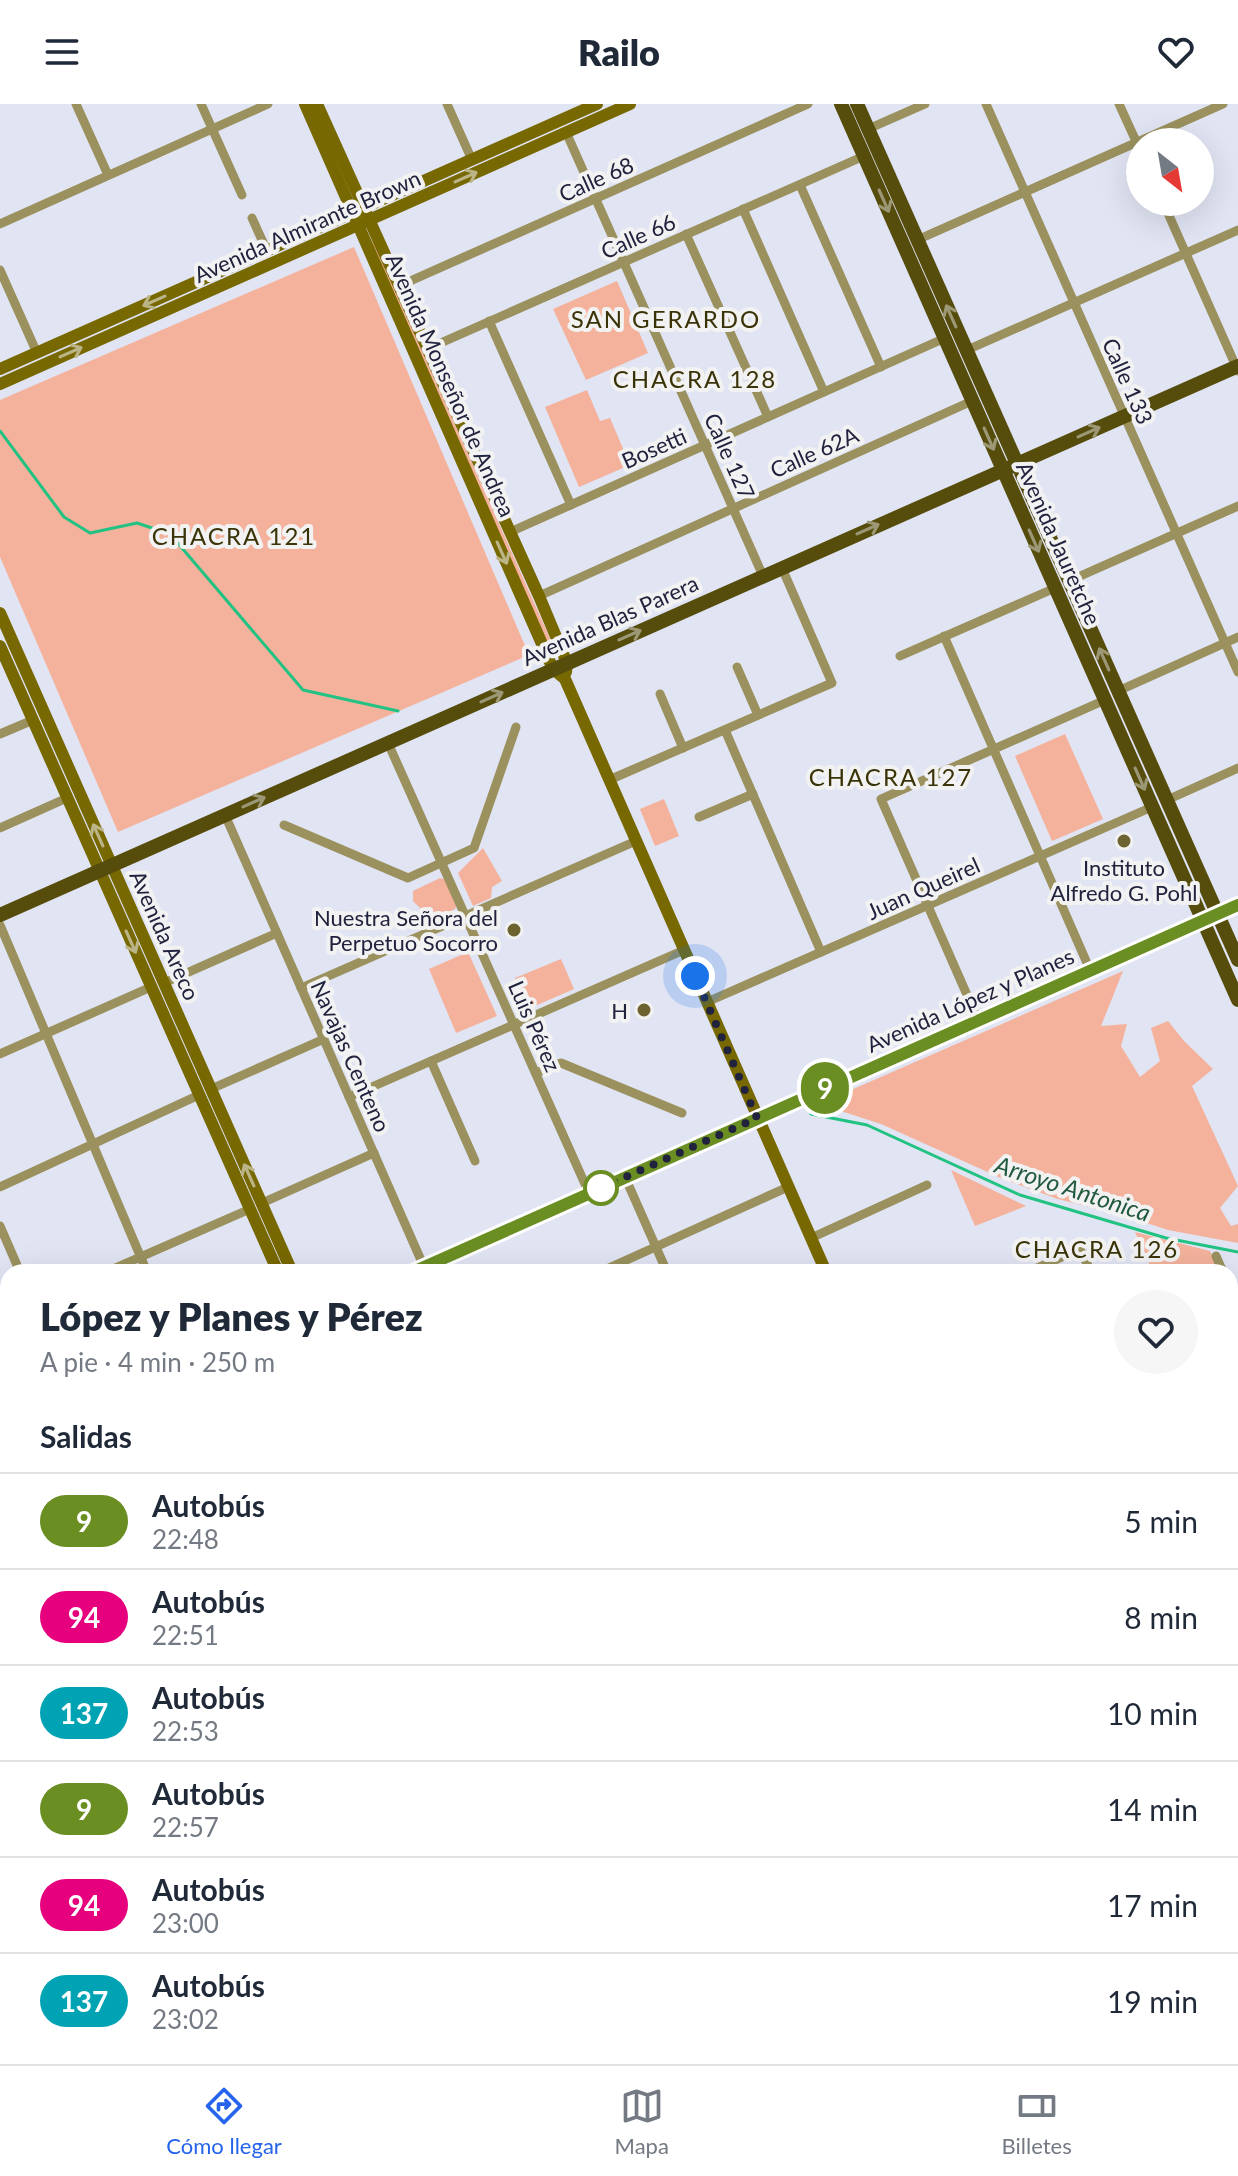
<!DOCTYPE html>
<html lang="es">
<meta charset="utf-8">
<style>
body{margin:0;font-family:Lato,sans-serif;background:#f6f6f7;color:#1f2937;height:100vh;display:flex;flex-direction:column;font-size:30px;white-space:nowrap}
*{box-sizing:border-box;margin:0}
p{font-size:26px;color:#747a83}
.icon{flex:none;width:44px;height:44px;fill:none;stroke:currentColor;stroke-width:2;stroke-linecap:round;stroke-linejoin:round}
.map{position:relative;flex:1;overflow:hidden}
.details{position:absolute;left:0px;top:1160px;width:1238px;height:800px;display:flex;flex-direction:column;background:#fff;border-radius:24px 24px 0 0;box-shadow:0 8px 32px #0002}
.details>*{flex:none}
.badge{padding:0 16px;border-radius:26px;font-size:28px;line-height:52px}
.needle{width:52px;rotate:149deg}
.buttons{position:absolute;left:1126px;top:24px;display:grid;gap:16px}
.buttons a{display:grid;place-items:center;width:88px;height:88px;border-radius:50%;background:#fff;box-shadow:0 8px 32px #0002;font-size:40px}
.you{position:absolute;width:40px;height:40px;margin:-20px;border:6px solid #fff;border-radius:50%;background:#1a73e8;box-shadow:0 0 0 12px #1a73e833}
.map>.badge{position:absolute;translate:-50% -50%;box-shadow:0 0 0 4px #fff}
h2{padding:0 40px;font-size:30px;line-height:72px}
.round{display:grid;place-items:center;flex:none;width:84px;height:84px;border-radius:42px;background:#f6f6f7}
.headline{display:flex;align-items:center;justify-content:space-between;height:136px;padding:0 40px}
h1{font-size:38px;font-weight:800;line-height:60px}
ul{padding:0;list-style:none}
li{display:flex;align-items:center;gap:24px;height:96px;padding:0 40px;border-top:2px solid #e0e1e3}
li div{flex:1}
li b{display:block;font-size:30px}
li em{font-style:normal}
li .badge{min-width:88px;font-weight:700;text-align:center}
header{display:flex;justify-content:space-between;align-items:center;height:104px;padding:0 40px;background:#fff;font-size:36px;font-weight:800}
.tab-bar{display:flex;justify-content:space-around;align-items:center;height:112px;border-top:2px solid #e0e1e3;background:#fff;font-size:22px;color:#747a83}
.tab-bar a{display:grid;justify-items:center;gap:4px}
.tab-bar .selected{color:#2563eb}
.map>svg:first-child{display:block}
.green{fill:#f4b29c}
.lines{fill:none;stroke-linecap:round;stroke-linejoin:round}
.stream{stroke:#21c282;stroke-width:3}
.pedestrian{stroke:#9a915e;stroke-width:7}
.minor{stroke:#9a915e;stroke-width:9}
.secondary{stroke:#776801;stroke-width:12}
.primary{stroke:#564c0c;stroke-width:14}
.oneway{stroke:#bbb486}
.oneway2{stroke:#9c9774}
.line-casing{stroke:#fff;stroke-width:18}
.line{stroke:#6b8e23;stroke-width:12}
.walk{stroke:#20223e;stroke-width:8;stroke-dasharray:0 14.4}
.poi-dot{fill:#6c6330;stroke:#f2f2f2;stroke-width:3}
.stop-dot{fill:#fff;stroke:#6b8e23;stroke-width:4}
.labels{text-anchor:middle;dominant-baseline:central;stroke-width:8;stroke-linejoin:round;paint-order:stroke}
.street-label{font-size:22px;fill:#20223e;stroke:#f2f2f2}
.poi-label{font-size:22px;fill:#20223e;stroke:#f2f2f2;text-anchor:end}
.neighbourhood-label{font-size:24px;letter-spacing:2px;fill:#3a3308;stroke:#f2f2f2}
.water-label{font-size:24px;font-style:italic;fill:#21593e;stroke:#f2f2f2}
</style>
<header><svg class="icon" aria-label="menu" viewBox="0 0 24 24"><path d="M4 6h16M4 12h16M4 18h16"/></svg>Railo<svg class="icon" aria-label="heart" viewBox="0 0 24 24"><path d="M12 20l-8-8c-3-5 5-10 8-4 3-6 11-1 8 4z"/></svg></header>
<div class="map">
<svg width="1238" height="1960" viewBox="0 0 1238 1960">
<rect width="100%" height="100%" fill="#e1e4f3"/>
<g class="green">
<path d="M374 138 555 546 551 548 370 140Z"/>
<path d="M354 143 529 551 118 728 0 453V296Z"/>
<path d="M617 177 648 249 586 276 553 205Z"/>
<path d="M587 286 600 317 610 314 630 361 579 383 545 303Z"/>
<path d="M1065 630 1103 715 1052 737 1015 652Z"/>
<path d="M664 695 679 732 655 742 640 705Z"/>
<path d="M483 744 502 777 492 783 491 794 473 802 458 769Z"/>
<path d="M440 774 444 775 458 800 455 805 436 815 421 805 413 797V787Z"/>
<path d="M468 848 497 912 456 929 429 865Z"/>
<path d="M561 855 574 885 528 905 515 874Z"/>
<path d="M1123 867 1101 922 1127 920 1121 942 1140 973 1160 957 1151 924 1168 917 1184 937 1213 965 1192 982 1238 1082 1220 1104 1231 1122 1238 1120V1139L1168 1126 1125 1112 1058 1095 1003 1075 881 1020 819 1000Z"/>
<path d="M951 1066 1026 1102 975 1122Z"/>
<path d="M1135 1128 1210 1147 1219 1168H1153Z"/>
<path d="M1230 1192 1238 1210V1319L1230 1323Z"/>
<path d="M8 1922V1952H75L79 1960H0V1926Z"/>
<path d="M650 1952H904L907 1960H654Z"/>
</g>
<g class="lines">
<g class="stream">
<path d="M0 327 64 413 90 429 137 419 170 430 303 586 398 607"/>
<path d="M811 1010 867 1021 1020 1091 1166 1134 1238 1148"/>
</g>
<path class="pedestrian" d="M1099 1952 1102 1960"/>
<g class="minor">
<path d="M76 0 108 71"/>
<path d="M201 0 242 91"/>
<path d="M447 0 472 56"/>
<path d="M986 0 1238 568"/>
<path d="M1119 0 1140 46"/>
<path d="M868 25 925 0"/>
<path d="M566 28 763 472"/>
<path d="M800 81 881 263"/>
<path d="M1163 98 1238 267"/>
<path d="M743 105 824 288"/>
<path d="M252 114 267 147"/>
<path d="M0 120 268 0"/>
<path d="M686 130 768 313"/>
<path d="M917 136 1223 0"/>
<path d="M0 166 37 249"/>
<path d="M399 182 808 0"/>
<path d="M489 217 571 401"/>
<path d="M427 245 864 52"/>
<path d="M967 246 1238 126"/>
<path d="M510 428 945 234"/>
<path d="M1069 477 1238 402"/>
<path d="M539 492 972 297"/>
<path d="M944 532 1090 866"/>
<path d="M900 552 1055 484"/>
<path d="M737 563 758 611"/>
<path d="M1118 587 1238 533"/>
<path d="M660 590 683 644"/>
<path d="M725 626 821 848"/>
<path d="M0 630 33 616"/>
<path d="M388 639 589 1089"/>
<path d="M609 676 832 579 782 464"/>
<path d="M1167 696 1238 664"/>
<path d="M225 711 424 1163"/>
<path d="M699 713 753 690"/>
<path d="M284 721 408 774 474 744 516 623"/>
<path d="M0 724 67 694"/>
<path d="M0 821 147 1168"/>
<path d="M164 879 277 829"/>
<path d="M301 884 636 737"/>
<path d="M707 898 1152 703"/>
<path d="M978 916 881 695 1105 596"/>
<path d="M0 950 151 883"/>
<path d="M431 957 475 1057"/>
<path d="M536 969 561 959 682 1009"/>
<path d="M211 985 324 935"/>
<path d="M349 993 684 846"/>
<path d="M625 1073 667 1168"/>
<path d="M0 1083 199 991"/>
<path d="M262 1099 374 1049"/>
<path d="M0 1122 20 1168"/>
<path d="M811 1134 927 1081"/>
<path d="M1216 1152 1223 1168"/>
<path d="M106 1168 250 1105"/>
<path d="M600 1168 788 1083"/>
<path d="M1028 1168 1080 1145 1091 1168"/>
<path d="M1230 1183 1238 1201"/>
<path d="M0 1214 8 1211"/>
<path d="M0 1390 8 1408"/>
<path d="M0 1431 8 1427"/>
<path d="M1230 1479 1238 1497"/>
<path d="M1230 1530 1238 1527"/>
<path d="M0 1581 8 1577"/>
<path d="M1230 1610 1238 1606"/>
<path d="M1230 1702 1238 1698"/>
<path d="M1230 1791 1238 1787"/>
<path d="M235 1952 239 1960"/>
<path d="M364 1952 368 1960"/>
<path d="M500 1952 503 1960"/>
<path d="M1017 1952 1020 1960"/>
<path d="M158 1960 176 1952"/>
<path d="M444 1960 462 1952"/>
</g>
<g class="secondary">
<path d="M305 0 553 565 565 575 826 1168"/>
<path d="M317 0 539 492 567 559 566 568"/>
<path d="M0 265 597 0"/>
<path d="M0 280 630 0"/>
<path d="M0 509 292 1168"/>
<path d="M0 542 278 1168"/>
<path d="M0 1713 8 1731"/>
<path d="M0 1752 8 1770"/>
<path d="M88 1952 92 1960"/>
<path d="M105 1952 109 1960"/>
<path d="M626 1952 629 1960"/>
<path d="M640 1952 644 1960"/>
<path d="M1173 1952 1176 1960"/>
</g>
<g class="primary">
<path d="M841 0 1238 896"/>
<path d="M857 0 1238 856"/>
<path d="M0 811 1238 262"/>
<path d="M413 1168 1238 801"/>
<path d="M1230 1341 1238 1337"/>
<path d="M0 1352 8 1348"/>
<path d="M1230 1879 1238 1876"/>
<path d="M0 1888 8 1884"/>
<path d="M1048 1960 1066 1952"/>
</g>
</g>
<defs><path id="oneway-shaft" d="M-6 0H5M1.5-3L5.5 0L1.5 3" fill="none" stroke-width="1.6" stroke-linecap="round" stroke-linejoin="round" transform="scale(2)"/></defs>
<g class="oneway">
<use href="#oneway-shaft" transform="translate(466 73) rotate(-24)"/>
<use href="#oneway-shaft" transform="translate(154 197) rotate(156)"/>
<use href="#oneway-shaft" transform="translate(71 248) rotate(-24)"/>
<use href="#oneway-shaft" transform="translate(502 449) rotate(66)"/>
<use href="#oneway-shaft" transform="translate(98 731) rotate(-114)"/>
<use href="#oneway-shaft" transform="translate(131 838) rotate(66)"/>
<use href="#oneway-shaft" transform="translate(249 1071) rotate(-114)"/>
</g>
<g class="oneway2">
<use href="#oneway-shaft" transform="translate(884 97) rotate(66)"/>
<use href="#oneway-shaft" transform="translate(951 212) rotate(-114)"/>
<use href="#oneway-shaft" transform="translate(1089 328) rotate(-24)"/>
<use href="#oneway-shaft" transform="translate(989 335) rotate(66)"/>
<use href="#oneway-shaft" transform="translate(868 425) rotate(-24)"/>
<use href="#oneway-shaft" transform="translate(1034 437) rotate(66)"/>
<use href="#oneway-shaft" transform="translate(630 531) rotate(-24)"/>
<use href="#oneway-shaft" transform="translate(1104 555) rotate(-114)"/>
<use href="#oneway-shaft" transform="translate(492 593) rotate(-24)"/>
<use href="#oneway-shaft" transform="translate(1140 675) rotate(66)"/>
<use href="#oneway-shaft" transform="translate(254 698) rotate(-24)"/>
</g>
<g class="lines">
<g class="line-casing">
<path id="line" d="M413 1168 1238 801"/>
</g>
<use href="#line" class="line"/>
<path class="walk" d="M601 1084 757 1014 695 872"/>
</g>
<g class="poi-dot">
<circle cx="1124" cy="737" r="8"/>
<circle cx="514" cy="826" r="8"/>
<circle cx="644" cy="906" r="8"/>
</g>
<circle class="stop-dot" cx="601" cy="1084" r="16"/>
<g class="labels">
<g class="street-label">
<text transform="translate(596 75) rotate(-24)">Calle 68</text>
<text transform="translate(307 122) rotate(-24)">Avenida Almirante Brown</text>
<text transform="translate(638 132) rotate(-24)">Calle 66</text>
<text transform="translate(1128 277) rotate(66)">Calle 133</text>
<text transform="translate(451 281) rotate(66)">Avenida Monseñor de Andrea</text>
<text transform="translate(654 344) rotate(-24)">Bosetti</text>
<text transform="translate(814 348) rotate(-24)">Calle 62A</text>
<text transform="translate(730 352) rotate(66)">Calle 127</text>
<text transform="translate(1059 439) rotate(66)">Avenida Jauretche</text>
<text transform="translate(610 516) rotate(-24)">Avenida Blas Parera</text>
<text transform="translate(923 784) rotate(-24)">Juan Queirel</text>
<text transform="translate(165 831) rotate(66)">Avenida Areco</text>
<text transform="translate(970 896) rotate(-24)">Avenida López y Planes</text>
<text transform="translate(535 922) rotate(66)">Luis Pérez</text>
<text transform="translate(351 952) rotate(66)">Navajas Centeno</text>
</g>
<g class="poi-label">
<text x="1124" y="763" text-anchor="middle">Instituto<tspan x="1124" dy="25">Alfredo G. Pohl</tspan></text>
<text x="498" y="813">Nuestra Señora del<tspan x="498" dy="25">Perpetuo Socorro</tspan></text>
<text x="628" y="906">H</text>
</g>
<g class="neighbourhood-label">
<text x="666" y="214">SAN GERARDO</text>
<text x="695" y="274">CHACRA 128</text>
<text x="234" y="431">CHACRA 121</text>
<text x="891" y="672">CHACRA 127</text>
<text x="1097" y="1144">CHACRA 126</text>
</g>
<g class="water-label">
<text transform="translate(1073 1084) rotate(18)">Arroyo Antonica</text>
</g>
</g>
</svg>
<div class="buttons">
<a><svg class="needle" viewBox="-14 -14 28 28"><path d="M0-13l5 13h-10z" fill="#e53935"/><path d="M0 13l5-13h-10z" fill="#747a83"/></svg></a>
</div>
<div class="you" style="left:695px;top:872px"></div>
<b class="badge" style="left:825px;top:984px;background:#6b8e23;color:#fff">9</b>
<section class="details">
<div class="headline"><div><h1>López y Planes y Pérez</h1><p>A pie · 4 min · 250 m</p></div><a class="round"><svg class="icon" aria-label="heart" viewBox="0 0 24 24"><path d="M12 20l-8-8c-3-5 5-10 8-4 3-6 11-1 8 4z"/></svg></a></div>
<h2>Salidas</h2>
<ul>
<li><span class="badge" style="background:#6b8e23;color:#fff">9</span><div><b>Autobús</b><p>22:48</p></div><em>5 min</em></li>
<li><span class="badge" style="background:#e6007e;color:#fff">94</span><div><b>Autobús</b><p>22:51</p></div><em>8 min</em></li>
<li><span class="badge" style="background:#00a3b4;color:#fff">137</span><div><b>Autobús</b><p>22:53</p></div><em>10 min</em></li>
<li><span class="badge" style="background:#6b8e23;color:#fff">9</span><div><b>Autobús</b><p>22:57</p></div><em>14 min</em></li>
<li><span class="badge" style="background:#e6007e;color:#fff">94</span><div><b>Autobús</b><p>23:00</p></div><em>17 min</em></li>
<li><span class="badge" style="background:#00a3b4;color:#fff">137</span><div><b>Autobús</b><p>23:02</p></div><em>19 min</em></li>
</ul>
</section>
</div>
<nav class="tab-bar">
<a class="selected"><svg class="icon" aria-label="directions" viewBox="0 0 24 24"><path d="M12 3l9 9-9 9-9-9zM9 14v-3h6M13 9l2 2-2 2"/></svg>Cómo llegar</a>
<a><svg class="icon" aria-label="map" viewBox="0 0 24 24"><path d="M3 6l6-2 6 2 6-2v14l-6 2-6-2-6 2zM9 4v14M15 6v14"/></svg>Mapa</a>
<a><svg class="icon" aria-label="tickets" viewBox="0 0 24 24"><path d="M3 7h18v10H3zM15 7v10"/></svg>Billetes</a>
</nav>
